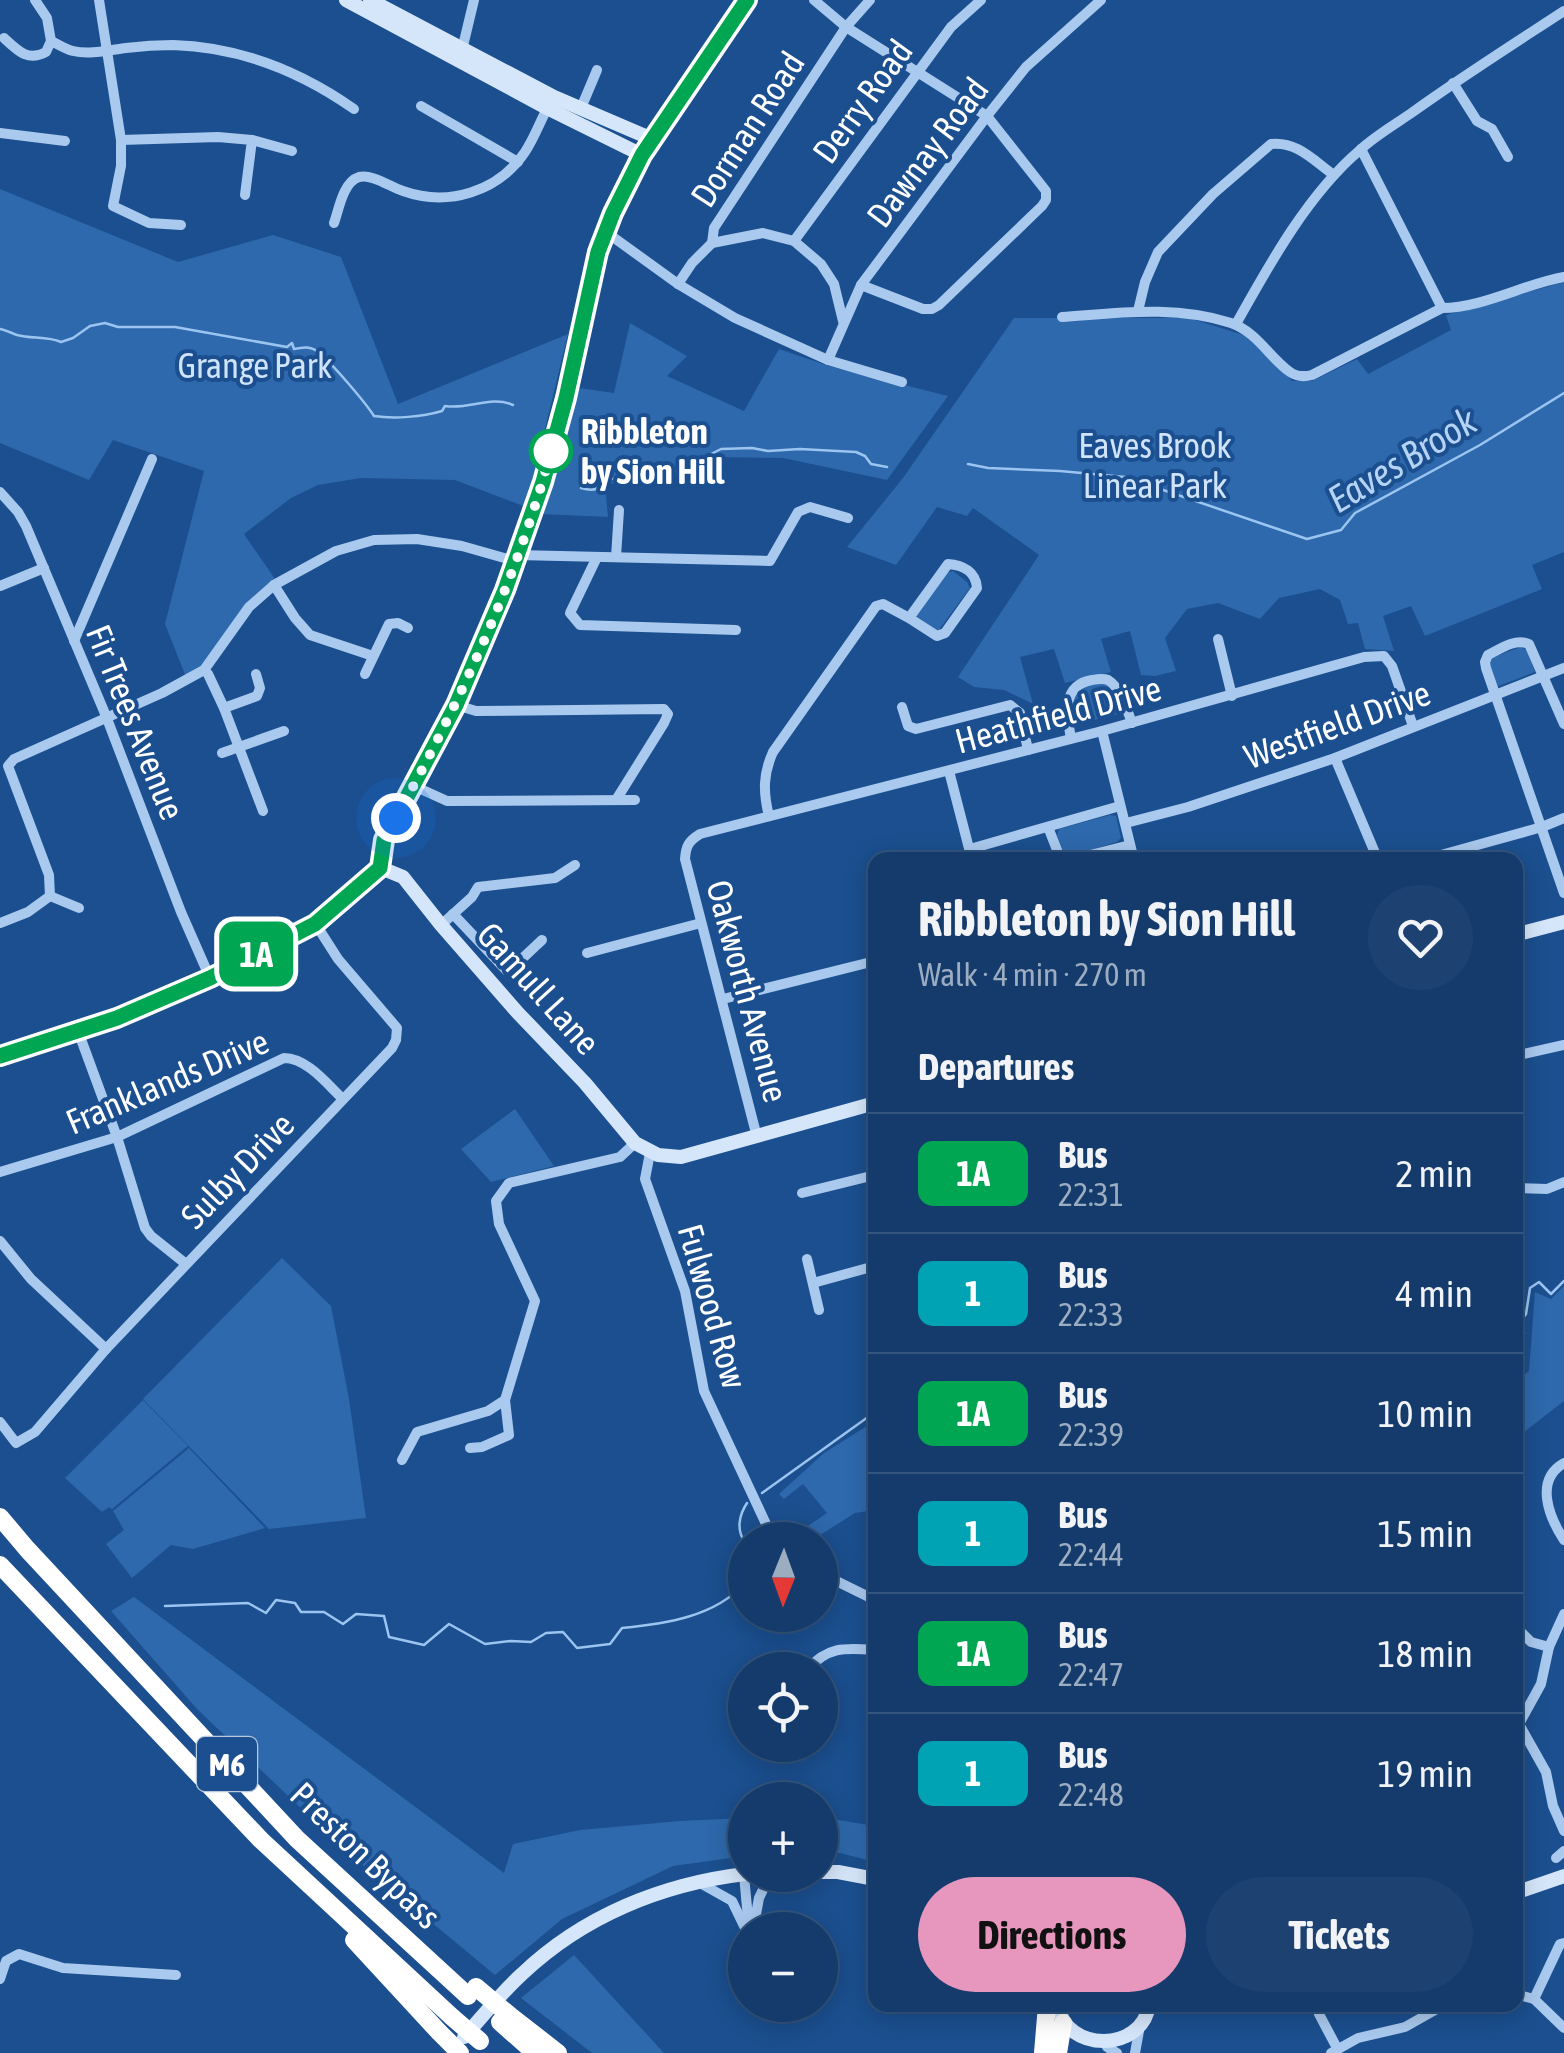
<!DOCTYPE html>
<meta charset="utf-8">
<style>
body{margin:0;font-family:"Asap Condensed",sans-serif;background:#1d4271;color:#f1f3f6;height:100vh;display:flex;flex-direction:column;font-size:38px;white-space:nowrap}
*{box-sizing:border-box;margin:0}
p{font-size:32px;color:#9dadc1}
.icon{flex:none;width:55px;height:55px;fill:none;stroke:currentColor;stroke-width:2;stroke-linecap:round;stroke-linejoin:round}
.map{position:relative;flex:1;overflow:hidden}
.side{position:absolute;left:868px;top:852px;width:655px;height:1160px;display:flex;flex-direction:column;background:#143b6b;border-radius:20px;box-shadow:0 5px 25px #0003,0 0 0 2px #33557e}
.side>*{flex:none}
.badge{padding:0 20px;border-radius:15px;font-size:35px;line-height:65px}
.needle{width:65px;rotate:181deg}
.tools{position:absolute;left:728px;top:1522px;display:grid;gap:20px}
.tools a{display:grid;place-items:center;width:110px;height:110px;border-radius:50%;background:#143b6b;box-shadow:0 5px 25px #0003,0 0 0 2px #33557e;font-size:50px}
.you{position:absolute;width:50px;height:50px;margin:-25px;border:8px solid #fff;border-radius:50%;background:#1a73e8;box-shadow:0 0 0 15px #1a73e833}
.map>.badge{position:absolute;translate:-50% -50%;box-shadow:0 0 0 5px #fff}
h2{padding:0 50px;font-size:38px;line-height:90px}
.round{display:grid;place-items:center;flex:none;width:105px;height:105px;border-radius:52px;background:#1d4271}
.overview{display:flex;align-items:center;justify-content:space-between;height:170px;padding:0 50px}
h1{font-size:48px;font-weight:700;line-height:75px}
.button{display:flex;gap:20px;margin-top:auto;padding:20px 50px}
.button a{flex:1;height:115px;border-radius:60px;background:#e797bd;color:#111;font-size:40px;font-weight:700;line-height:115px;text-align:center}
.button a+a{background:#1d4271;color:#f1f3f6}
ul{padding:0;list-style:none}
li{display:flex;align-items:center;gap:30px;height:120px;padding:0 50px;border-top:2px solid #33557e}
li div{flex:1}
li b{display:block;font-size:38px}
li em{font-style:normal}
li .badge{min-width:110px;font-weight:700;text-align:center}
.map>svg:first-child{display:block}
.green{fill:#2e69ad}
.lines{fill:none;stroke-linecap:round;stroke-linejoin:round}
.stream{stroke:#9cc4f0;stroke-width:2.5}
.street{stroke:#a9c9ee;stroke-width:10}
.secondary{stroke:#d6e6fa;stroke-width:14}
.highway{stroke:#fff;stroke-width:18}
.highway-bridge{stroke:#fff;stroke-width:18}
.line-casing{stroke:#fff;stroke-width:22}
.line{stroke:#00a651;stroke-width:15}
.walk{stroke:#fff;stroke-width:10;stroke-dasharray:0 18}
.stop-dot{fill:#fff;stroke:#00a651;stroke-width:5}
.labels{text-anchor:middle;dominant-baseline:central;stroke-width:8;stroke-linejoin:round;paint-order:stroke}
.shield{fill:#1b4f8f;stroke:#bbcadd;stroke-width:2.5}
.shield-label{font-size:32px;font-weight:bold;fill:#fff}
.street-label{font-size:35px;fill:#fff;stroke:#1b4f8f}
.park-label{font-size:35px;fill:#cfe3fa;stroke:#1b4f8f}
.stop-label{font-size:35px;font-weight:bold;fill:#fff;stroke:#1b4f8f;text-anchor:start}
.water-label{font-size:38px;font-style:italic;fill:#b5d3f5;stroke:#1b4f8f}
</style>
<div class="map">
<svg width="1564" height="2053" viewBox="0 0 1564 2053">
<rect width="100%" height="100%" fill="#1b4f8f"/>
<g class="green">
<path d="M0 189 178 262 273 235 341 257 398 404 568 334 526 507 455 480 361 478 318 485 291 498 244 534 275 579 210 659 186 677 165 624 204 471 113 440 89 480 0 443Z"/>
<path d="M1564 282V552L1532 565 1542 589 1425 636 1411 606 1383 616 1394 651 1365 649 1358 623 1348 624 1340 600 1320 589 1279 598 1260 619 1218 603 1187 609 1165 638 1176 671 1155 676 1141 675 1130 631 1101 639 1111 672 1065 683 1054 649 1020 657 1033 704 1004 690 974 687 958 677 1039 555 973 508 967 516 937 507 896 565 847 547 903 478 1014 318H1189L1253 338 1292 381H1312L1357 359 1368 374 1451 330 1446 315Z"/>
<path d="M630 323 687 356 667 376 744 411 779 349 829 366 948 396 887 480 783 458 716 457 662 482 605 484 608 517 540 514 579 388 614 393Z"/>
<path d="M953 571 967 582 970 588 938 631 918 621 917 615 945 573Z"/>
<path d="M1521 647 1527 650 1535 672 1496 687 1489 664 1493 657Z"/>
<path d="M1105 683 1113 693 1122 713 1074 725 1073 697 1083 685Z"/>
<path d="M1110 815 1116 816 1121 838 1117 842 1073 855 1064 854 1057 835 1059 829Z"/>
<path d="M515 1109 554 1166 491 1182 461 1149Z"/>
<path d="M282 1258 331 1306 349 1399 366 1518 269 1529 143 1399Z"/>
<path d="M1564 1286V1401L1515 1439V1382L1529 1371 1535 1292 1551 1299Z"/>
<path d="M143 1400 188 1446 112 1509 109 1507 102 1512 65 1478Z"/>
<path d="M875 1421V1510L855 1513 812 1540H804L799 1532 827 1513 803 1484 784 1499 779 1494 824 1453Z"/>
<path d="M189 1448 265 1528 193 1549 171 1545 132 1578 106 1544 124 1530 113 1511Z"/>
<path d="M134 1597 504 1873 513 1844 580 1830 680 1821 745 1818V1856L673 1866 562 1919 495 1975 348 1853 197 1709 111 1611Z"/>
<path d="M820 1817 875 1826V1862L840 1853H820Z"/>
<path d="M574 1955 664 2053H592L521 1998Z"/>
</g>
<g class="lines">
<g class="stream">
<path d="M0 329C6 330 11 333 17 335 31 339 47 336 61 342L73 338 90 326 105 323 118 327H175L287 347 292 343 294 349C303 347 311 346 318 352 331 362 365 402 374 416 394 419 422 417 442 411L445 406C469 410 491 395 513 405"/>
<path d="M968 464 988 468 1060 471 1125 477 1307 539 1341 530 1355 513 1480 445 1564 393"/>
<path d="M581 488C595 492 600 489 610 479L671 474 721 449 752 448 768 451 800 449 856 452 865 456 871 464 887 467"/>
<path d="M1515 1335 1524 1333 1520 1322 1526 1314 1530 1288 1539 1282 1551 1294 1564 1281"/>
<path d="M762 1493 868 1417H875"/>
<path d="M745 1542C736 1530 739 1515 747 1503"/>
<path d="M165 1606 248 1603 266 1613 276 1600 295 1603 301 1612H324L343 1624 356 1614 384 1616 389 1637 424 1645 449 1624 485 1644 511 1641 531 1642 546 1633 563 1632 577 1648 610 1644 622 1628C664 1624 715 1617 745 1583"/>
</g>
<g class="street">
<path d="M35 0 47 18 51 41"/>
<path d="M99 0 121 140V166L113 206 149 223 181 225"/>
<path d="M814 0 846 27 987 116 1046 191V200L1042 206 939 305 932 309H923L861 285"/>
<path d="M4 38C18 51 28 62 46 52L51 41C58 44 65 49 73 51 90 55 109 50 126 48 142 46 158 45 173 45 239 47 300 71 354 109"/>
<path d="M462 50 474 0"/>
<path d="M1453 83 1477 121 1492 129 1508 157"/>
<path d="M421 106 518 162"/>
<path d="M581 108 597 70"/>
<path d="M0 133 65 141"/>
<path d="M121 140 218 137 252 140 245 195"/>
<path d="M252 140 292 151"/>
<path d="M1361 149 1442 308"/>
<path d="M334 223C339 209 343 182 359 177 373 174 390 187 403 191 448 207 498 192 525 152 535 137 541 119 550 103"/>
<path d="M606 232 678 284 735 318 828 360 902 382"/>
<path d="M794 241 951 27 981 0"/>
<path d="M712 243 714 228 846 27 870 0"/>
<path d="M678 284 692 263 712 243 763 233 794 241 821 264 834 284 843 321"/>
<path d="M1138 311 1145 282 1158 252 1213 194 1271 144C1297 141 1314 161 1334 175"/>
<path d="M1062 317C1119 313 1175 305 1231 323 1257 332 1269 357 1290 372 1297 377 1304 377 1312 375L1442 308C1482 308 1524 284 1564 277"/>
<path d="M1236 324C1269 265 1308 194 1360 150 1375 136 1394 125 1410 114 1460 78 1512 45 1564 11"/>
<path d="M828 360 861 285 987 116 1026 67 1101 0"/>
<path d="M0 492 18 512 26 526 106 716 181 912 210 978"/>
<path d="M517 555 770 561 798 512 810 507 848 518"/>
<path d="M597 557 570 613 580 625 736 630"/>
<path d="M616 557 619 510"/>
<path d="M274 585 295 618 310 635 373 656"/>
<path d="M0 586 44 568"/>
<path d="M1218 639 1232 696"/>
<path d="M74 641 152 459"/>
<path d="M204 670 208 674 224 708 263 811"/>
<path d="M365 674 389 624 398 623 408 628"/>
<path d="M456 705 476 711 664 709 668 714 664 723 616 800"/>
<path d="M902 707 908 726 916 729 1010 705 1020 713 1028 750"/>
<path d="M224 708 257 696 260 688 256 674"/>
<path d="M1564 724 1529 644C1515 638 1500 649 1488 655L1485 662 1486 668 1564 893"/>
<path d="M1102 731 1134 860"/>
<path d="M1071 738C1066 714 1062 685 1092 680 1098 679 1103 678 1108 680 1121 688 1127 710 1132 723"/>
<path d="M222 753 284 731"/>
<path d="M1335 758 1378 860"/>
<path d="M949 771 972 860"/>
<path d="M414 786 447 801 635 800"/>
<path d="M769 816C763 792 763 774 773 752L876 606 883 604 909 618 948 564C963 565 976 572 977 588L945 633 937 636 909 618"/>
<path d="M1126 823 1188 807 1335 758 1564 668"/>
<path d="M1048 827 1059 855 1064 860"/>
<path d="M970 849 1120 806"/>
<path d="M1070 860 1130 845"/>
<path d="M1423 860 1542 827 1564 818"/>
<path d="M50 896 79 908"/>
<path d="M453 914 506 970 511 969 542 940"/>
<path d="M0 923 28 912 50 896 49 875 8 766 14 759 162 693 204 670 249 607 274 585 336 551 374 540 417 539 462 546 515 561"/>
<path d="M441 925 472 897 478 887 555 878 575 865"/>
<path d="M587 953 701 923"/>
<path d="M723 999 875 961"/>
<path d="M78 1031 117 1137 145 1228 151 1236 186 1264"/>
<path d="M1515 1056 1564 1045"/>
<path d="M757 1137 685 859C686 845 689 841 700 834L1102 731 1364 657 1384 656 1392 666 1413 726"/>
<path d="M650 1153 645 1179 685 1291 704 1391 767 1526"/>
<path d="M0 1172 117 1137 284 1058C307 1058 327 1084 343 1099"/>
<path d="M1515 1188 1547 1189 1564 1182"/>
<path d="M802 1193 875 1175"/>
<path d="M0 1241 31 1279 106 1349"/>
<path d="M807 1259 819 1310"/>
<path d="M813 1283 875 1266"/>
<path d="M0 1422 16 1443 35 1432 106 1349 392 1048 396 1040 397 1028 338 959 315 923"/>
<path d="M470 1448 482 1447 509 1435 505 1400"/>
<path d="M402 1460 417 1432 488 1411 505 1400 535 1301 499 1224 496 1201 509 1183 620 1157 635 1143"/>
<path d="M1564 1463C1534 1480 1549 1517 1564 1540"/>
<path d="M820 1573 875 1600"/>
<path d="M1564 1614 1549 1647 1541 1684 1519 1724 1546 1772 1553 1806 1564 1831"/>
<path d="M1515 1626 1531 1642 1549 1647"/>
<path d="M807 1670C828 1646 845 1648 875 1650"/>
<path d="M1556 1858 1564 1851"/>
<path d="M744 1875 749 1929"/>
<path d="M700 1883 732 1901 746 1930"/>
<path d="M753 1930 759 1898 770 1875"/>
<path d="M745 1971 741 1978 745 1988"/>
<path d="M0 1979 6 1961 19 1954 63 1968 176 1975"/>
<path d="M1515 1994 1534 1999 1564 2028"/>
<path d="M1534 1999 1560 1944 1564 1943"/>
<path d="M1319 2014 1337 2048"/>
<path d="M1107 2047 1117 2053"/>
<path d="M1135 2053 1139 2031"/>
<path d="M1331 2053 1358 2038 1405 2027 1444 2005"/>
</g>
<g class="secondary">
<path d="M346 0 547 108 642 155"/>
<path d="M370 0 554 97 652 139"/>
<path d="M381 868 403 877 441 925 518 1013 585 1083 635 1143 658 1155 681 1157 875 1103"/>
<path d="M1515 935 1564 922"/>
<path d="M0 1056 117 1018 210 978 315 923 381 868 385 840 456 705 517 555 543 483 566 397 598 252 613 213 642 155 747 0"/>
<path d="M820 1872H838L875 1879"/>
<path d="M1515 1893 1564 1876"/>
<path d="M1058 2005C1065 2053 1142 2053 1149 2005"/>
<path d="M464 2037C483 2016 501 1993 522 1974 583 1916 662 1884 745 1874"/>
</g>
<g class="highway">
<path d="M0 1517 27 1549 297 1839 468 1996"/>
<path d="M0 1565 261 1840 452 2017"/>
<path d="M354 1940 439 2032"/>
<path d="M508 2014 558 2053"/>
<path d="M500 2022 535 2053"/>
<path d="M1043 2053 1047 2005"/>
<path d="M1058 2053 1063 2023"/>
</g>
<g class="highway-bridge">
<path d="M476 1987 508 2014"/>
<path d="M452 2017 480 2041"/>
<path d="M439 2032 460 2053"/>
</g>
</g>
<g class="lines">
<g class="line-casing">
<path id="line" d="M0 1056 117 1018 210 978 315 924 380 868 384 840 456 705 505 590 543 482 566 398 598 252 613 213 642 155 747 0"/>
</g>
<use href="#line" class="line"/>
<path class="walk" d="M396 818C460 702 517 579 551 451"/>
</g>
<circle class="stop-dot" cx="551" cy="451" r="20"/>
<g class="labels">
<rect class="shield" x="197" y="1737" width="60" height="54" rx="8"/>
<g class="shield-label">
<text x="227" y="1764">M6</text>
</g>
<g class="street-label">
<text transform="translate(862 101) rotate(-54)">Derry Road</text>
<text transform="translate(747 129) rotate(-57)">Dorman Road</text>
<text transform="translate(927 152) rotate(-53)">Dawnay Road</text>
<text transform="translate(1058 714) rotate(-15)">Heathfield Drive</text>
<text transform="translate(136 722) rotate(68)">Fir Trees Avenue</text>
<text transform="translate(1337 724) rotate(-20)">Westfield Drive</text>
<text transform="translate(539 988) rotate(48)">Gamull Lane</text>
<text transform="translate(748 991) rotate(75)">Oakworth Avenue</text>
<text transform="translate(167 1081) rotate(-23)">Franklands Drive</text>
<text transform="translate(237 1170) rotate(-46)">Sulby Drive</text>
<text transform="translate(713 1306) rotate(74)">Fulwood Row</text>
<text transform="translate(366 1855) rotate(44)">Preston Bypass</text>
</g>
<g class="park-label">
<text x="255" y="365">Grange Park</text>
<text x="1155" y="445">Eaves Brook<tspan x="1155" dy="40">Linear Park</tspan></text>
</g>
<g class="stop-label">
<text x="581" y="431">Ribbleton<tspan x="581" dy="40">by Sion Hill</tspan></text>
</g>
<g class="water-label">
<text transform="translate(1402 460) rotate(-31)">Eaves Brook</text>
</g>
</g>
</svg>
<div class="tools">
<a><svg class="needle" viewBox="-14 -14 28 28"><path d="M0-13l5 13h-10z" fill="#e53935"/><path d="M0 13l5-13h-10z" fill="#9dadc1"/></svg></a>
<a><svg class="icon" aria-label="locate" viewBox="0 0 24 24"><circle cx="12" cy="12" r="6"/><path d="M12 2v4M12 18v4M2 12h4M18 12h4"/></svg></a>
<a>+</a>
<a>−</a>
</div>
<div class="you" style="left:396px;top:818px"></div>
<b class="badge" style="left:256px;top:954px;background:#00a651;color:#fff">1A</b>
<section class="side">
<div class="overview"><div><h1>Ribbleton by Sion Hill</h1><p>Walk · 4 min · 270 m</p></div><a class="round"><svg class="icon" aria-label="heart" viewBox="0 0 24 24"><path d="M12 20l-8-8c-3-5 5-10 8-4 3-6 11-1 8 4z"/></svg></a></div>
<h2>Departures</h2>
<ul>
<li><span class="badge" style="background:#00a651;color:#fff">1A</span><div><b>Bus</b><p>22:31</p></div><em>2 min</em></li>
<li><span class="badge" style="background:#00a3b4;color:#fff">1</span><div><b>Bus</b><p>22:33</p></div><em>4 min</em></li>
<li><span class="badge" style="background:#00a651;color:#fff">1A</span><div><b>Bus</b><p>22:39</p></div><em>10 min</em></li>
<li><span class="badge" style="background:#00a3b4;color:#fff">1</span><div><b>Bus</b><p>22:44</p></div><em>15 min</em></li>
<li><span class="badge" style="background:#00a651;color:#fff">1A</span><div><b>Bus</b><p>22:47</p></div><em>18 min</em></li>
<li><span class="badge" style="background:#00a3b4;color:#fff">1</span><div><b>Bus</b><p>22:48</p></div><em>19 min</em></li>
</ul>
<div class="button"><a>Directions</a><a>Tickets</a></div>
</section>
</div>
